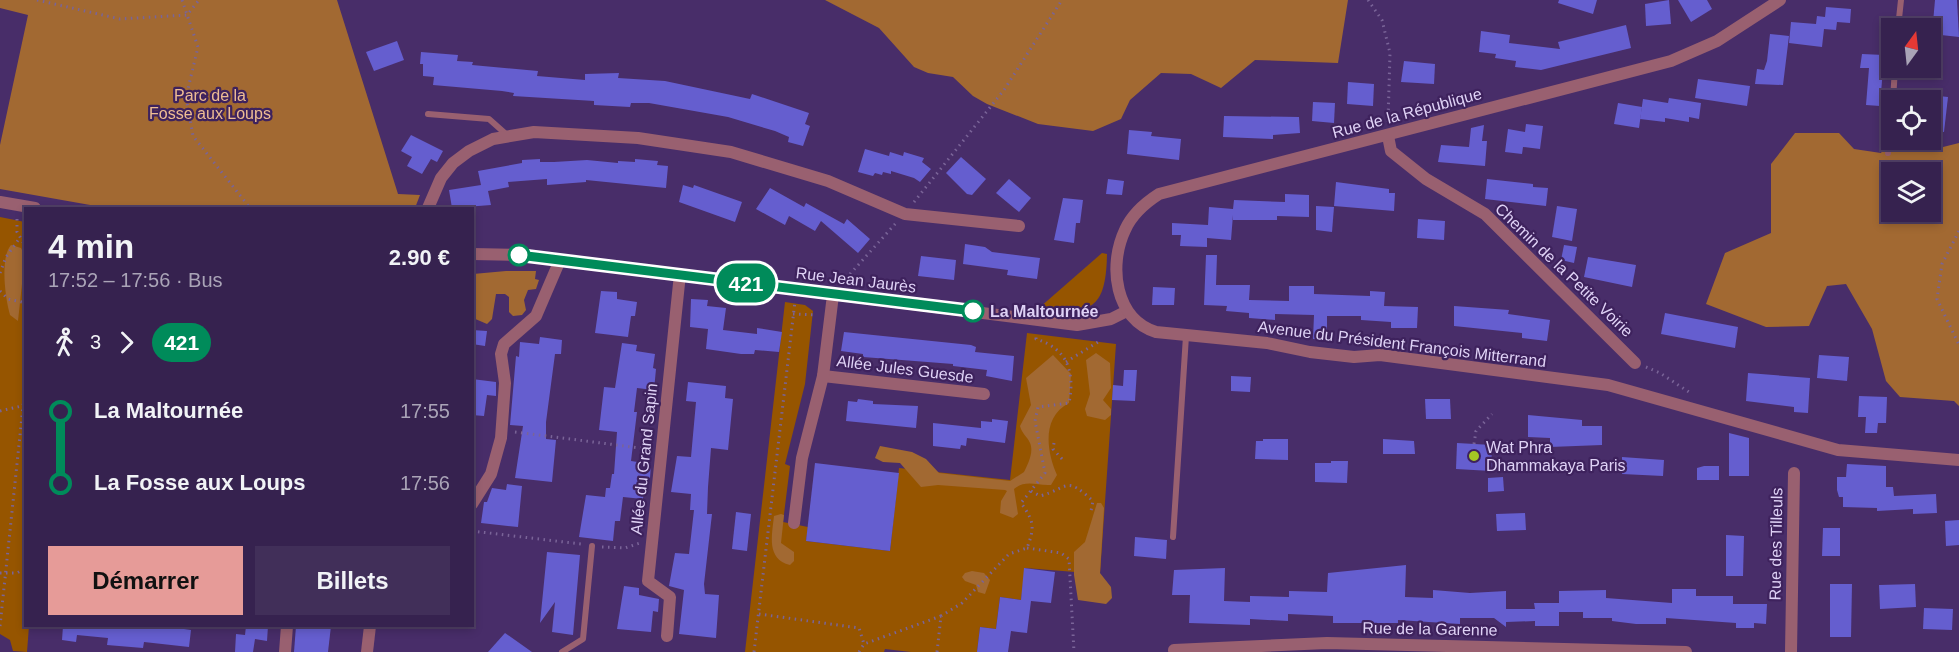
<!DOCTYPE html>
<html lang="fr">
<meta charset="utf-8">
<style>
body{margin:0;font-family:Helvetica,sans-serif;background:#412f59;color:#f1f3f6;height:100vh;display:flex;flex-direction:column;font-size:22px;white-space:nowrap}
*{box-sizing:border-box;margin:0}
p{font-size:20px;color:#aaa4b7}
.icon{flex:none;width:33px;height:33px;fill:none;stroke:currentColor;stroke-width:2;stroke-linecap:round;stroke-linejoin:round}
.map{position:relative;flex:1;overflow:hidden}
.details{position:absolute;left:24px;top:207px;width:450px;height:420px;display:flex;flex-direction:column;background:#36224f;border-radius:0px;box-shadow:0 3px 9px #0003,0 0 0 2px #503f66}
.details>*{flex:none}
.badge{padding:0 12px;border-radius:20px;font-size:21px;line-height:39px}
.needle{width:39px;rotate:15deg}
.buttons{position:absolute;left:1881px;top:18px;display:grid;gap:12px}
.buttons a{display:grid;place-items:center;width:60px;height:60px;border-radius:0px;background:#36224f;box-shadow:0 3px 9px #0003,0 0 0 2px #503f66;font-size:30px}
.map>.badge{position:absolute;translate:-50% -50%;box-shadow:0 0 0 3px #fff}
.legs{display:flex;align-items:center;gap:9px;height:66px;padding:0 24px;font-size:20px}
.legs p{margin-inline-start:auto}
.head{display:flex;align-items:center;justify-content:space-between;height:102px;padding:0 24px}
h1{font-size:33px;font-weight:600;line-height:45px}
.action{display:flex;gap:12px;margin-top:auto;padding:12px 24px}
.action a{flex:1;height:69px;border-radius:0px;background:#e69b98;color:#111;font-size:24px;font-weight:600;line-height:69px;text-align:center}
.action a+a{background:#412f59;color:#f1f3f6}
ul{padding:0 24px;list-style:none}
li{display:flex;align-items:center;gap:21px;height:72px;font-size:22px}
li i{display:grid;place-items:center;width:9px;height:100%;margin:0 8px;background:currentColor}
li i::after{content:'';width:15px;height:15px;margin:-8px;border:4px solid;border-radius:50%;background:#36224f}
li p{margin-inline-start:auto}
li:first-child i{background:linear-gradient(#0000 50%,currentColor 0)}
li:last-child i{background:linear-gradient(currentColor 50%,#0000 0)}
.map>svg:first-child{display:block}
.green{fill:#965500}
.forest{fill:#a26932;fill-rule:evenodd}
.building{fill:#655ecf}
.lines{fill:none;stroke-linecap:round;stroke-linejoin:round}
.path{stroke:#7a6498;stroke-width:3;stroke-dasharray:1.5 4.5;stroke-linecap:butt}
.service{stroke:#996070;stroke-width:6}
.minor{stroke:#996070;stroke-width:12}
.tertiary{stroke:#996070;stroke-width:12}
.line-1-casing{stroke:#fff;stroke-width:14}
.line-1{stroke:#008b5a;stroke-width:9}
.stop-1-dot{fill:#fff;stroke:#008b5a;stroke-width:3}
.poi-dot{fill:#a4c824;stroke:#3e225d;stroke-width:2}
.labels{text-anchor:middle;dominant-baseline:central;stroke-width:4.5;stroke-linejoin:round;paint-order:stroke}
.park-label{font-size:16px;fill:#eebd93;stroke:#3e225d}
.street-label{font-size:16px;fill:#dfd2f6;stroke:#3e225d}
.stop-label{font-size:16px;font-weight:bold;fill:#dfd2f6;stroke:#3e225d;text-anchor:start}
.poi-label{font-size:16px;fill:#dfd2f6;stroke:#3e225d;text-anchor:start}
</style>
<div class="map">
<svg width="1959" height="652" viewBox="0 0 1959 652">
<rect width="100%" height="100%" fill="#482d69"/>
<g class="green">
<path d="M0 217 25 222 26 626H29L27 652 13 651 10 640 0 634Z"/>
<path d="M1102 253 1107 254C1106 310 1091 315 1039 308Z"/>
<path d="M785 302 805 305 813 311 805 384 785 464 790 466 783 522 808 527 806 541 890 551 899 468 1010 480 1027 333 1116 344 1100 574 1025 568 1021 600 1000 597 996 629 980 627 977 652H911L885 649 884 652H745Z"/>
</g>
<g class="forest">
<path d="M0 0H337L398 194 420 195 415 208H107L0 189V145L28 15 0 8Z"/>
<path d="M825 0H1348L1338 63 1255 60 1221 88 1191 74 1161 73 1130 100 1121 119 1093 131 1038 124 987 104 973 96 953 77 928 73 914 67 879 28Z"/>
<path d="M1795 133H1839L1854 149 1881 153 1891 135 1892 140H1920L1923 152 1959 143V406L1954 401 1900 397 1886 381 1872 329 1846 284 1827 286 1809 326 1766 327 1706 304 1725 253 1771 233V164ZM1892 172H1930V212H1892Z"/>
<path d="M11 245 21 248 25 256 18 321 10 315C5 298 0 257 11 245Z"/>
<path d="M506 271H536L535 279 539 280 536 289 528 290 524 300 526 310 522 315 513 316 509 312V297L505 294H496L492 319 487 324 473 318V274Z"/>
<path d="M1096 353 1110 363 1111 388 1103 400 1111 409V415L1105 420 1087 416 1085 409 1090 394 1086 360Z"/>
<path d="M1053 355 1071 374 1069 403C1042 417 1046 450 1057 475L1051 485C1037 486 1026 479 1014 489L1018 514 1013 518 1000 513 1001 501 1007 491 1005 490 938 485 921 487 900 463 883 462 875 458 880 446 912 452 926 459 939 473 1010 481 1024 472C1028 464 1034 452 1030 443 1027 436 1022 434 1020 426L1031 405 1026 378Z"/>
<path d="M1097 503H1101L1104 508 1100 573 1111 587 1112 598 1106 604 1078 600 1074 575V552L1085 542Z"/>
<path d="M781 514 784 515 781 543 794 552V561L790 565C766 559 772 535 774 516Z"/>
<path d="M972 571 984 573 990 580 985 594 978 592 976 585 965 581 962 577 965 573Z"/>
</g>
<g class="building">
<path d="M1559 0H1597L1593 14 1558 3Z"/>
<path d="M1669 0 1671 24 1646 26 1645 4Z"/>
<path d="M1678 0H1707L1712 9 1691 22Z"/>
<path d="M1935 0H1957L1959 37 1932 34Z"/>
<path d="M1826 7 1851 9 1850 23 1837 22 1836 30 1824 29 1822 47 1789 43 1791 22 1816 24 1817 16 1825 17Z"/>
<path d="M1626 25 1631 48 1541 70 1515 67 1516 61 1495 58 1496 54 1479 52 1481 31 1510 35 1509 43 1560 49 1558 42Z"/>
<path d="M1770 34 1789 36 1783 85 1755 84 1757 69 1764 70 1767 61Z"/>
<path d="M397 41 404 60 374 71 366 52Z"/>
<path d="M421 52 458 55 457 61 473 62 472 65 538 71 537 76 585 80V74L619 73 618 78 665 81 750 99 752 94 809 113 805 124 810 126 803 146 788 142 789 137 775 131 728 117 649 103H631L630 107 594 105V101L513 96 514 93 502 91 433 85 434 77 423 76V64H420Z"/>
<path d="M1862 54 1884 55 1880 106 1866 105 1869 68H1860Z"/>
<path d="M1404 61 1435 64 1434 84 1401 82Z"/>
<path d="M1698 79 1750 86 1747 106 1695 98Z"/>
<path d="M1348 82 1374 84 1373 106 1347 104Z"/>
<path d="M1930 95 1948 97 1944 132 1930 131Z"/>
<path d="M1669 98 1701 103 1699 119 1689 117V122L1665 118V122L1640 119 1643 99 1668 103Z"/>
<path d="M1313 102 1335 103 1334 123 1312 121Z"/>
<path d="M1618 103 1642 107 1639 128 1614 124Z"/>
<path d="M1224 116 1299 117 1300 133 1273 135V139L1223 137Z"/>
<path d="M1526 124 1543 126 1540 149 1523 147 1522 154 1505 152 1508 129 1525 132Z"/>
<path d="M1484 125 1482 141H1487L1485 166 1438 162 1441 145 1469 147 1471 128Z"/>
<path d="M1129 130 1152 132 1151 136 1181 139 1179 160 1127 154Z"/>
<path d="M411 135 443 151 437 162 431 159 422 174 407 166 412 157 401 151Z"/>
<path d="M865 149 889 156 890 152 903 156 904 152 924 158 922 162 931 169 920 182 914 178 891 171V174L883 172 882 175 875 173 873 176 858 172Z"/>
<path d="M961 157 986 179 972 195 967 194 946 173Z"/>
<path d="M540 159V162H554L587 160 618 163V161L635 162V159L658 161 657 165 668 166 666 188 586 180V182L547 185V179L508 182 509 187 488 191 491 205 452 208 449 190 481 185 478 171 522 163V160Z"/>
<path d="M1009 179 1031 198 1019 212 996 193Z"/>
<path d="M1108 179 1124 181 1122 195 1106 194Z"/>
<path d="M1487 179 1533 184V187L1548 188 1546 206 1485 199Z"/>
<path d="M1336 182 1389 189V193H1395L1394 211 1334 206Z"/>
<path d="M683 185 693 188 694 185 742 202 735 222 679 202Z"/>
<path d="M770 188 804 207 806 203 844 224 847 219 870 239 858 253 821 221 815 231 789 216 785 225 756 209Z"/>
<path d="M1285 194 1309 195V217L1277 216V220H1233V215L1231 240 1207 238V247L1180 246 1181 235H1172V223L1208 225 1209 207 1233 209 1234 200 1285 202Z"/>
<path d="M1063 198 1083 200 1080 223H1076L1074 243 1054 240Z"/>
<path d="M1316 206 1334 207 1332 232 1316 230Z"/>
<path d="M1557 206 1577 209 1572 241 1552 237Z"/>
<path d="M1418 219 1445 221 1444 240 1417 238Z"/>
<path d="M965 244 985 247 992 252 1040 258 1037 279 1007 275 1008 270 963 264Z"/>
<path d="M1564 245 1577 247 1574 263 1561 260Z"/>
<path d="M1206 255H1217L1216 285H1250L1249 300 1289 301V286H1314V294L1370 296V291L1385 292 1384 306 1418 307 1417 328H1391V322L1361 320V316H1327V340L1313 339 1314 315 1275 314V320L1249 318V313L1226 311 1227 306 1204 305Z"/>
<path d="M921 256 956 260 954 280 918 276Z"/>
<path d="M1588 257 1636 265 1632 287 1584 277Z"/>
<path d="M1153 287 1175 288 1174 305H1152Z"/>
<path d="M601 291 617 292V299L637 302 635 316H631L628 337 595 333Z"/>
<path d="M691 299 708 300 707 306 726 308 723 330 757 334V328L782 332 779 352 755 350 754 354H741L706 349 708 329 690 327Z"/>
<path d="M1454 306 1509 310 1508 314 1550 320 1547 341 1522 338V333L1454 326Z"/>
<path d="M1665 313 1738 327 1735 348 1661 334Z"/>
<path d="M472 330 487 331 485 346 472 344Z"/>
<path d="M844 332 971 345 976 347 975 352 1014 356 1012 381 986 376 987 370 953 366V364L863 357V354L841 351Z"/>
<path d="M540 337 562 340 561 354H555L546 422V439L556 440 552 482 515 478 523 426 510 425 516 356 519 357 520 342 539 344Z"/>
<path d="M622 343 637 345 636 351 655 354 653 368 656 369 654 390 637 388 634 412H637L631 461 651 464 650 478H645L643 499 623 497 620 521H615L613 541 579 537 586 495 605 497 606 488H610L612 474H614L617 432 599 430 604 387 615 388Z"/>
<path d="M1819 355 1849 357 1847 381 1817 378Z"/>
<path d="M1124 370H1137L1135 401 1112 400 1113 385 1123 386Z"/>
<path d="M1748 373 1810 378 1808 413 1794 412V407L1746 401Z"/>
<path d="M1231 376 1251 377 1250 392 1231 391Z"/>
<path d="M472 379 496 382V396L487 395 484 416 472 415Z"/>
<path d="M688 382 726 386 725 398 733 399 728 450 711 448 708 487 707 514H712L704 584 705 594 719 595 716 638 679 634 684 590 669 586 675 553 689 554 694 510H690L691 494 671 492 677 456 691 457 696 402 686 401Z"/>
<path d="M1859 396 1887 397 1886 423H1878L1877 433H1865L1866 417H1858Z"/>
<path d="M858 399 873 401V404L918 406 916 428 846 421 848 401 857 402Z"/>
<path d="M1425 399H1450L1451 419H1426Z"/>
<path d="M1528 415 1582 420V426H1602V445L1550 447V438L1528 437Z"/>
<path d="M992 419 1008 421 1005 443 967 438 966 446 961 445 960 449 933 446V423L981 428V421L992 422Z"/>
<path d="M1729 433 1749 438V476H1729Z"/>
<path d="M1263 439H1288V460L1255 459 1256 441H1263Z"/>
<path d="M1383 439 1414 441 1415 454H1383Z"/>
<path d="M1457 443 1492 445 1491 471 1456 469Z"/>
<path d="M1622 457 1664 460 1663 476 1622 474Z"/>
<path d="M1331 461H1348L1347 483 1315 482V463H1331Z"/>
<path d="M815 463 899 473 890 551 806 541Z"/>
<path d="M1847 464 1886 466V487H1893L1894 496 1936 494 1937 513 1913 514V509L1877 511V508L1843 507V497H1839L1837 490V477H1846Z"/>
<path d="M1704 466H1719V480H1697V468Z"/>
<path d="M1503 477 1504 491 1488 492V478Z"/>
<path d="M507 484 522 486 518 527 481 523 484 502H487L492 488 506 490Z"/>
<path d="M736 512 751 514 747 551 732 549Z"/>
<path d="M1525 513 1526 530 1497 531 1496 514Z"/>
<path d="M1959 520V545L1946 546 1945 521Z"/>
<path d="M1823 528H1840V556H1822Z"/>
<path d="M1726 535 1744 536 1743 576H1726Z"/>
<path d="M1135 537 1167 540 1166 559 1134 556Z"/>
<path d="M547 552 580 555 573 635 552 632 555 602 540 623Z"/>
<path d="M1406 565 1405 597 1433 598V590L1470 593 1506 591V609H1535L1534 603H1559V591L1606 590V598L1672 603V589H1696V596H1733V604H1767L1766 624 1754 623V628H1736V623L1666 618V624H1636L1612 621V618H1583V612H1559V609V626H1535V621L1506 622V627L1494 618H1460V624L1398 620V623H1333V616L1288 614V621L1250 619V625L1189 623 1190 595H1172L1174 570 1225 568 1224 601 1250 602V596L1289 597V591L1327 592 1328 573Z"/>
<path d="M1024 568 1055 572 1051 603 1031 601 1027 633 1011 631 1008 652H977L980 627 996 629 1000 597 1021 600Z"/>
<path d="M1830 584H1852L1851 637H1830Z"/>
<path d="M1915 584 1916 607 1880 609 1879 585Z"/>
<path d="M624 586 639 588V595L659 599 658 612 653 611 651 632 617 629Z"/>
<path d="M1924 608 1953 609 1952 630 1923 629Z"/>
<path d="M63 626H184V629L191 630 189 647 144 642 143 648 107 645 108 638 77 635 76 642 62 640Z"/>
<path d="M246 626H268L267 641 255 639 253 652H235L236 634 245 635Z"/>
<path d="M296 626H331L328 652H294Z"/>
<path d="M505 633 532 652H488Z"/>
</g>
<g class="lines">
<g class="path">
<path d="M37 0 120 19 187 15 199 0"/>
<path d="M182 0 198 47 186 97 193 136 250 208"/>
<path d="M1368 0 1382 20 1390 53 1388 122"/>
<path d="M914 202 1004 90 1062 0"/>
<path d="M17 219V232L26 247"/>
<path d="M1959 231 1942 264 1937 299 1959 345"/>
<path d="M0 273 6 257 19 239"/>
<path d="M842 283 896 223"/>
<path d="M0 291 8 299 26 303"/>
<path d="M793 314 816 315"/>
<path d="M1066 362 1098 342"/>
<path d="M1646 367 1660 373 1689 392"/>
<path d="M0 411 26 405"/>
<path d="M515 432 648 449"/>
<path d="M1054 443 1053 449 1062 459"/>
<path d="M1474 444 1476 431 1492 414"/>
<path d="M1031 491 1040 496C1069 488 1065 475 1093 501L1091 511"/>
<path d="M472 531 581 544"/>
<path d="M602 547 625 548 640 543"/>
<path d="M1027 548 1061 553 1069 559 1074 652"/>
<path d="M0 573H17L26 568"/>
<path d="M759 614 859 628 864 644"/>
<path d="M0 626 26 378"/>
<path d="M754 652 795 301"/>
<path d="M859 652 864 644 941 616"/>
<path d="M937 652 941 616 962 603 1009 554 1027 548C1035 527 1034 521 1021 503L1045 473 1035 421 1038 407 1069 403C1075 372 1068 349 1036 339V334"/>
</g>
<g class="service">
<path d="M1898 28 1901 0"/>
<path d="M1893 100 1895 68"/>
<path d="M428 114 489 119 507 135"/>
<path d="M1888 153 1892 114"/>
<path d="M1173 537 1186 336"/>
<path d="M562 652 583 639 592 546"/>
</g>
<g class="minor">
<path d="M1388 136 1391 151 1426 179 1485 214 1635 363"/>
<path d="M0 202 35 208"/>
<path d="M428 208 441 178 453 163 469 151 493 139 534 132 638 138 731 152 828 181 905 214 1019 226"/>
<path d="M472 254 519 255 611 266 1077 325 1111 319 1127 311"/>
<path d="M823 376 984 394"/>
<path d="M472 504 491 474 501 438 505 383 501 354 504 344 536 316 560 260"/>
<path d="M794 523 802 458 823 376 833 295"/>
<path d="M667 636 670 597 648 581 680 274"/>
<path d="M1174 650 1327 643 1686 652"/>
<path d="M285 652 287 626"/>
<path d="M367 652 370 626"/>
<path d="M1791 652 1794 473"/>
</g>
<path class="tertiary" d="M1780 0 1717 41 1671 61 1159 194C1145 203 1132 214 1125 230 1108 266 1115 319 1156 332L1267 343 1310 352 1354 357 1380 355 1608 385 1838 450 1959 460"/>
</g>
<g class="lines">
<g class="line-1-casing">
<path id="line-1" d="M519 255 973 311"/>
</g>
<use href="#line-1" class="line-1"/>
</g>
<g class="stop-1-dot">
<circle cx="519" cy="255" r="10"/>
<circle cx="973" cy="311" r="10"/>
</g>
<circle class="poi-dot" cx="1474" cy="456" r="6"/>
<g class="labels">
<g class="park-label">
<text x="210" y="95">Parc de la<tspan x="210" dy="18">Fosse aux Loups</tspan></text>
</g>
<g class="street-label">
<text transform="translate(1407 113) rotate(-15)">Rue de la République</text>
<text transform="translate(1564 270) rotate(44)">Chemin de la Petite Voirie</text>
<text transform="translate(856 280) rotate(7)">Rue Jean Jaurès</text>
<text transform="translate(1402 344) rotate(7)">Avenue du Président François Mitterrand</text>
<text transform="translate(905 369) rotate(7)">Allée Jules Guesde</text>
<text transform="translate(644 459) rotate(-84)">Allée du Grand Sapin</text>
<text transform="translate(1776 544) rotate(-89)">Rue des Tilleuls</text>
<text transform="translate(1430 629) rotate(1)">Rue de la Garenne</text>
</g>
<g class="stop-label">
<text x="990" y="311">La Maltournée</text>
</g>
<g class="poi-label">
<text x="1486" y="447">Wat Phra<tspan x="1486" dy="18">Dhammakaya Paris</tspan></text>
</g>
</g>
</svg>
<div class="buttons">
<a><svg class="needle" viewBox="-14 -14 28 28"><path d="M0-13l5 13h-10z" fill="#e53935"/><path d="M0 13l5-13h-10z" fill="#aaa4b7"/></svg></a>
<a><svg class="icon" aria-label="locate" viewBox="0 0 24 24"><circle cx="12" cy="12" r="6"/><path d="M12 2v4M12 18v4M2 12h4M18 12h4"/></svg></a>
<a><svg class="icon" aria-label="layers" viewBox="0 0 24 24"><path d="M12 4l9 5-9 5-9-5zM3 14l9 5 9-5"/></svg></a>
</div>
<b class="badge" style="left:746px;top:283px;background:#008b5a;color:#fff">421</b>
<section class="details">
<div class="head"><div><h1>4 min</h1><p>17:52 – 17:56 · Bus</p></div><b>2.90 €</b></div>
<div class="legs"><svg class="icon" aria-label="walk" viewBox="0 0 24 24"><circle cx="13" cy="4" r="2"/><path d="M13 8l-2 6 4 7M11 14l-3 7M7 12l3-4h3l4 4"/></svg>3<svg class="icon" aria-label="forward" viewBox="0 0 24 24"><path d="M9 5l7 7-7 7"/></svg><b class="badge" style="background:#008b5a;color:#fff">421</b></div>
<ul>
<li><i style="color:#008b5a"></i><b>La Maltournée</b><p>17:55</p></li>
<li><i style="color:#008b5a"></i><b>La Fosse aux Loups</b><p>17:56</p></li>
</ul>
<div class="action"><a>Démarrer</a><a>Billets</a></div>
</section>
</div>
